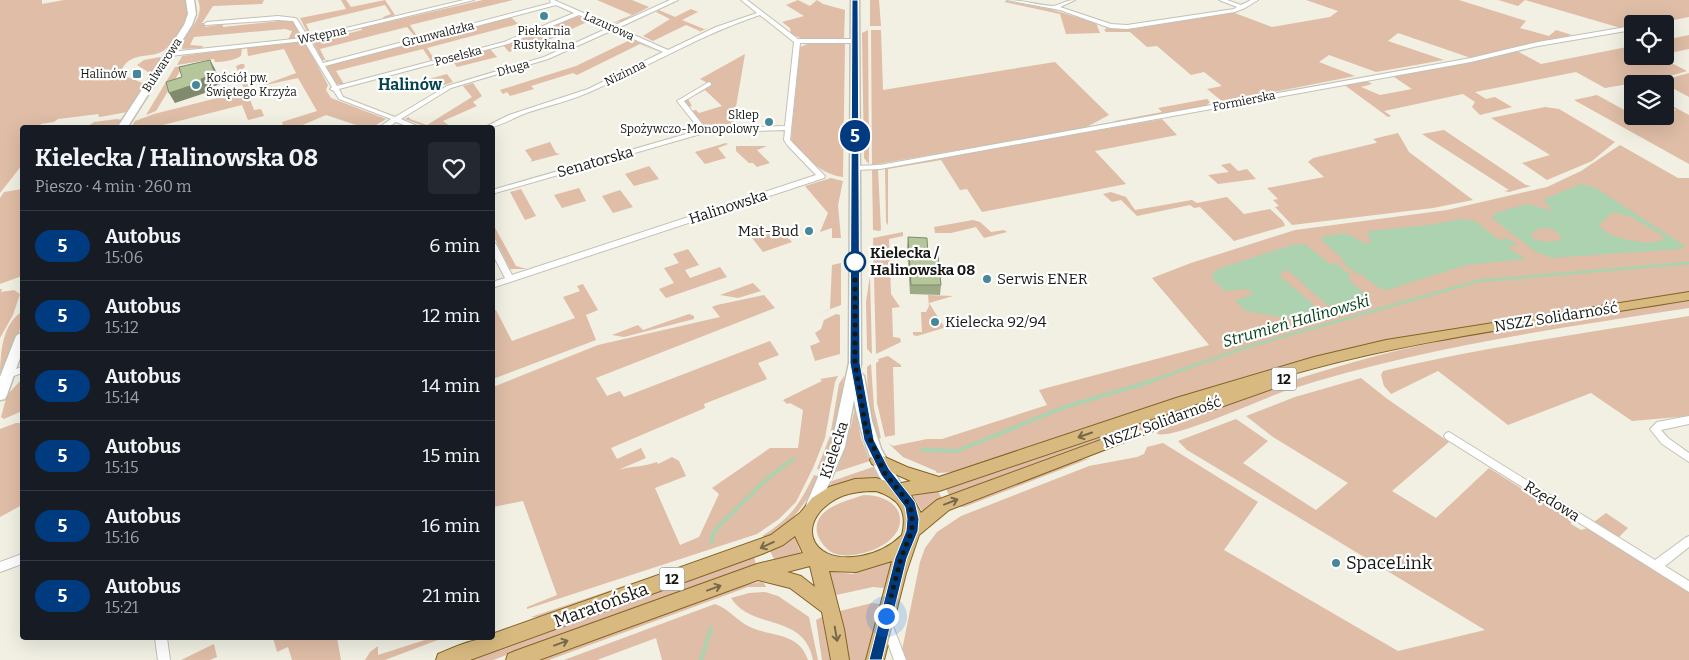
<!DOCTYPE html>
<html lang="pl">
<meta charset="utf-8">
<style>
body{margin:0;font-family:Bitter,serif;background:#242831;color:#f1f3f6;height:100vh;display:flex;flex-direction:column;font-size:19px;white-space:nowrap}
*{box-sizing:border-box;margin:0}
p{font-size:16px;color:#9ea1a6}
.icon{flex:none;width:28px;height:28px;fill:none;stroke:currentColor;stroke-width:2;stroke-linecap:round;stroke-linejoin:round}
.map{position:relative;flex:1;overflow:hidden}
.drawer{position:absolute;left:20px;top:125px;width:475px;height:515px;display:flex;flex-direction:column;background:#171b24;border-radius:5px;box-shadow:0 5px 20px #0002}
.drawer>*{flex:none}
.badge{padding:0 10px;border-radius:16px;font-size:18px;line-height:32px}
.buttons{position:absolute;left:1624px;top:15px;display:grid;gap:10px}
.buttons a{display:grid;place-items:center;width:50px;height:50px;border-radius:5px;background:#171b24;box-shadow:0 5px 20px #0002;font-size:25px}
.you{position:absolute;width:25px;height:25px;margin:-12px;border:4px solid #fff;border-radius:50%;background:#1a73e8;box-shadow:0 0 0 8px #1a73e833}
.map>.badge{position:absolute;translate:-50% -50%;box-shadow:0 0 0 2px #fff}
.round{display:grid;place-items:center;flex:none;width:52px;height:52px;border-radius:5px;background:#242831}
.summary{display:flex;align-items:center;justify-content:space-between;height:85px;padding:0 15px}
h1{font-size:24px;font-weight:700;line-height:38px}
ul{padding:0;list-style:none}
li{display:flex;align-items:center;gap:15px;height:70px;padding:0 15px;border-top:1px solid #363941}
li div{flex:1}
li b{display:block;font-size:19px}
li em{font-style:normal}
li .badge{min-width:55px;font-weight:700;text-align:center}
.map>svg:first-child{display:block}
.green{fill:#dfbda6}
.water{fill:#acd2b0;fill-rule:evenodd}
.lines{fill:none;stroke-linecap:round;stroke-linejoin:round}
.stream-far1{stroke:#acd2b0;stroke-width:3}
.stream{stroke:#acd2b0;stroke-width:4}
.street-casing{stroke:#c2c1b5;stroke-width:2}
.secondary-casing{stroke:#c2c1b5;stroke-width:3}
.primary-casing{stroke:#846323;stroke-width:2}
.street{fill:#fff;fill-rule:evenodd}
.secondary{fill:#fff;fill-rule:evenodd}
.primary{fill:#d8ba80;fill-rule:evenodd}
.wall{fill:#9caa85}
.shaded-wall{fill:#7f8b6c}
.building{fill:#b5c69b;stroke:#7f8b6c}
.oneway{stroke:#78684a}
.line{fill:#003b80;stroke:#fff}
.walk{stroke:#171713;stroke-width:5;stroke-dasharray:0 9}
.poi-dot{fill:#468899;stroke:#fff;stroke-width:2}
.stop-dot{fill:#fff;stroke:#003b80;stroke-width:2.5}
.labels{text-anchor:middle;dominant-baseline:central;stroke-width:4.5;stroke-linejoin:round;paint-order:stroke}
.far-street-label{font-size:12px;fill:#171713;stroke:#fff}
.far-poi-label{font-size:12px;fill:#171713;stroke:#fff;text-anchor:end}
.shield{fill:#fff;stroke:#5d5d5a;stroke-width:1}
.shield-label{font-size:14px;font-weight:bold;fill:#171713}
.street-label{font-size:15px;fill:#171713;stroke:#fff}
.poi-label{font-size:15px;fill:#171713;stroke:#fff;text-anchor:start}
.stop-label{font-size:15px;font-weight:bold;fill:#171713;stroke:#fff;text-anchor:start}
.far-district-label{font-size:16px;font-weight:bold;fill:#05434f;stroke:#fff}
.water-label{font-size:16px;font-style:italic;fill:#013e14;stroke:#fff}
.near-poi-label{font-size:18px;fill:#171713;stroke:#fff;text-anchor:start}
.near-street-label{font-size:18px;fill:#171713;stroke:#fff}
</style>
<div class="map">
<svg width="1689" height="660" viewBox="0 0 1689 660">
<rect width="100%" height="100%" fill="#f1f0e3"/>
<g class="green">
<path d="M0 0H42V4L64 0H185L188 14C184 27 174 44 163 51 151 59 131 51 122 69L127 74 125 76 145 84 127 112 100 117 98 116 99 114 58 119 54 122 41 124 39 127 22 128V165L0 193Z"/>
<path d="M198 0H264L262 4 213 6 202 23H207L205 27 223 24V27L280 21 282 19 294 22 301 37 288 40 292 31 285 29 194 37 190 45 203 46 202 48 182 49C183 32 206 20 198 0Z"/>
<path d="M341 0H346L351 7 385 0 395 15 384 19 383 17 391 14 385 5 306 24 311 34 315 35 309 36 300 18 346 9Z"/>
<path d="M483 0H513L410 25 418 38H416L407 27 320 49 326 61 331 60H322L312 41 316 38 318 41 322 40 321 37 341 33 342 35 362 30 361 28Z"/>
<path d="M597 0H632L649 7 622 21 612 23 632 15Z"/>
<path d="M798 0 810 6 817 0 823 4 845 10 844 38 803 39 791 34 790 28 782 22 804 16 786 5Z"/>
<path d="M870 0H879L881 26H870Z"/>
<path d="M1306 0H1459L1526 21 1520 28 1549 36 1556 30 1572 35 1471 58 1398 33 1388 41 1444 60 1376 72 1329 55 1319 62 1355 76 1223 102 1207 89 1222 86 1204 72 1191 75 1157 46 1147 47 1130 32H1106L1104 30 1107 28 1133 29 1232 12 1272 27 1330 17 1338 11Z"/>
<path d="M1498 0H1689V17L1654 24H1632V27L1624 29 1525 0 1518 6Z"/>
<path d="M1006 1 1050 9 1096 23 1100 33 1066 34 1060 14 1004 2Z"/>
<path d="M691 9 698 12 682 20 704 29 708 28 699 32 700 31 686 25 653 41 643 36 670 19 656 12 659 10 675 17Z"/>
<path d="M578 16 589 21 529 49 526 47 509 52 503 45Z"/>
<path d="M511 17 518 24 427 48 435 60 431 61 423 49 336 71 344 84H335L326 67 333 63Z"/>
<path d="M868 30 869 164 864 158 862 33Z"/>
<path d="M871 30H881L883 90 1055 62 1109 115 1083 129 872 165Z"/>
<path d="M618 32 656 51 640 44 577 75 573 73 531 86 534 89 510 96 507 92 503 94 500 90 576 66 630 40 615 34Z"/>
<path d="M1689 35V49L1665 54V40Z"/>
<path d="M301 41 306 44 328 85 326 90 331 98 386 119 373 127H362L326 115 298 127H278L283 124 282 122 317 111 298 78 261 86 296 73 284 49 248 56 247 48Z"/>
<path d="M810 43 845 44 843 177C825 176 800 156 791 139L800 47Z"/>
<path d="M1632 46V56H1658L1687 71 1664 78 1605 88 1576 72 1475 92 1486 99 1495 97 1512 107 1480 115 1472 107 1475 102 1463 94 1384 111 1391 116 1388 117 1343 84 1365 80 1372 84 1361 87 1380 95 1412 89 1391 75 1517 51 1541 64Z"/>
<path d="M242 48 241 56C234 60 224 62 215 62L214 59 177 65 182 56Z"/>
<path d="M490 49 497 57 457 67 451 59Z"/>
<path d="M745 54 733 124 702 125 692 111 696 110 699 113 722 106 705 90 688 99 692 106 688 107 684 102V99L711 85 700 79Z"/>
<path d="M160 57 162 59 151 74 137 65 144 60Z"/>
<path d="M241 64H244L245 67 242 69 247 84 252 85 254 90 247 92 248 95H256L249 97 254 110 261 109 264 116 248 120 242 105 155 127H131L135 121 154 114 245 91 236 66Z"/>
<path d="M185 66 182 68 156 111 146 115 175 67Z"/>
<path d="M1689 73V97L1665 84H1649Z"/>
<path d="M447 74 453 82 444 85 442 83 437 84 439 87 432 91 425 80Z"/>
<path d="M473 83 482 96 473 102 477 106 443 121 451 127H426L405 119 409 117 410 119 427 125 472 97 463 86Z"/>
<path d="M1597 95 1639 118 1665 116V113L1676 110 1665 104V102L1689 115V164L1574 100Z"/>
<path d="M1207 99 1210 102 1206 106 1116 123 1115 121 1162 112 1158 108Z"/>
<path d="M1545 107 1559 109 1615 142 1592 161 1547 180 1522 163 1550 155 1491 118Z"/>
<path d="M117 119 122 120 118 127 85 128 94 122Z"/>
<path d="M1162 119 1177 135 1095 151 1126 184 982 212 967 189 960 190 941 160 888 169V225L886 222 885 168Z"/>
<path d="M1444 130 1526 185 1531 186 1509 192 1504 191 1509 190 1422 134Z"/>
<path d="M1398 133 1409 152 1473 200 1433 208 1292 225 1275 207 1279 206 1273 200 1278 199 1267 188 1324 177 1308 162 1313 158 1376 143 1377 142 1373 139Z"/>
<path d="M550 142 556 153 560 154 530 162 532 160 525 150Z"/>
<path d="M726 143 728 144 718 148 726 158 705 164 695 152Z"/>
<path d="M1620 145 1678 178H1689V292L1414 336 954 472 937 473 936 471 903 457 888 443 893 446 927 439H942L1047 405 1039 390 1209 345 1152 278 1191 263 1295 230 1447 210 1547 187 1581 171Z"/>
<path d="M736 146H767L757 150 770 163 757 167 753 163H749L736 151Z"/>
<path d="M1230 163 1238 171 1247 169 1256 179 1218 184 1208 175 1229 172 1221 165Z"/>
<path d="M649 166 659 179 634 186 625 174Z"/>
<path d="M878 169 881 230 879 231 873 230 872 170Z"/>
<path d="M831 178 843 181 838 205 841 238H832V228L820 232 828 213 805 186Z"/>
<path d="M579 188 586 201 562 208 554 195Z"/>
<path d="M22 189V276L0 284V198L4 192Z"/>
<path d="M521 189 536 216 525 220 510 192Z"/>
<path d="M620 190 633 207 613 213 602 196Z"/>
<path d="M1111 192 1126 197 1135 210 1192 200 1197 203 1227 197 1244 214 1270 209 1283 221 1285 226 1234 241 1200 207 1194 208 1190 205 1137 216 1121 200 1112 202 1103 194Z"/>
<path d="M973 220 980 222 991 232 1004 230 1007 232 984 238 976 227 951 233H935L934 227Z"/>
<path d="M493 224 516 266 527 269H510L493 235Z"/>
<path d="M762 224 769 232 779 228 792 242 763 252 745 229Z"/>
<path d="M903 232V236L889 239 891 294 900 307 892 308 893 337 900 338 901 342 876 354 873 238Z"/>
<path d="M688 249 699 265 685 270 690 278 720 267 727 277 666 298 659 289 674 283 664 268 679 263 673 254Z"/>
<path d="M841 263V305L807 318 830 309 832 265Z"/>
<path d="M870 276 872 354 867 349 866 302Z"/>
<path d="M753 283 761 291 738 298 720 295Z"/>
<path d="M583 284 598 310 586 315 596 340 493 379V311L496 310 512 341 575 318 563 297 580 291 577 286Z"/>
<path d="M0 289H2L1 292 14 290 20 294 13 315 0 338Z"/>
<path d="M764 295 775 308 596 378 607 396 620 391 624 397 770 341 779 355 758 363 767 379 704 404 705 408 611 448 617 459 641 448 646 458 618 470C631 466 644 467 657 462L658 464 672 457 679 461 686 476 655 488 680 545 699 537 719 494 712 488 770 448H798L803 410 790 403 787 404 783 400 822 381 820 379 838 376 835 382 825 438 813 468 796 502 779 519 757 534 527 609V607L557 595 523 501 493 507V387L598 345 720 317 712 307 717 305Z"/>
<path d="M928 295 953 296 929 303 943 325 966 320 967 321 917 336 913 335V332H922L921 312H926L929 306Z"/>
<path d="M1689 300V308C1553 329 1417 348 1285 391 1261 399 1175 439 1157 434L1159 428C1241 397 1323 368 1408 348 1501 327 1595 315 1689 300Z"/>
<path d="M20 313V329L0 378C0 357 1 327 20 313Z"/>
<path d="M689 314 694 316V319L624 337 612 335 638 325 643 330Z"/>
<path d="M836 314 840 315V354L815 361 810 346 820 342 815 333 821 329 824 320Z"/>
<path d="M1689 316V416L1632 421 1591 393 1508 425 1438 371 1391 394 1384 386 1381 375 1383 371C1484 347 1587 333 1689 316Z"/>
<path d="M888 356 901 365V367H893L895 435 885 437 877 403 876 363 879 361 878 359Z"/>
<path d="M871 364 874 408 881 438 877 439 868 399 867 367Z"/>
<path d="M844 376C841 409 835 439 822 470L817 469 830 436 839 384Z"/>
<path d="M1361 378 1386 398 1449 442 1392 491 1436 518 1489 468 1571 520V524L1581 530 1588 528 1689 592V660H906L902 650 920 562 925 548 937 532 961 516 1089 466 1137 457 1144 454 1147 447 1163 443 1258 502 1224 550 1398 651 1485 630 1187 450 1178 441 1236 419 1268 441 1243 463 1316 510 1348 483 1273 437 1246 416 1295 397Z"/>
<path d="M22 379V411L4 419 1 417 7 395Z"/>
<path d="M1209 399 949 495 946 489Z"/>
<path d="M855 408 861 438 870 461 836 472 846 447Z"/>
<path d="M16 423H22V505L0 517V429Z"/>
<path d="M1091 458 964 507H957L1076 461Z"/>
<path d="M873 467 880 480 859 479 829 489 832 481Z"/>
<path d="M814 475 819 477C806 504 792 524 765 538L762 536C791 518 799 505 814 475Z"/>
<path d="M938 491 942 499 922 511 913 496Z"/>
<path d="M864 495C879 495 898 501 900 518 903 545 854 562 833 553 826 549 821 543 818 536 809 509 846 501 864 495Z"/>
<path d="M1606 513 1628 528 1619 537 1594 522Z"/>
<path d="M794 536 802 555 774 559 770 551Z"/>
<path d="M716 555 540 618 531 617Z"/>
<path d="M754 557 756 565 493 660H468Z"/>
<path d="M891 562 884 588 873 587 836 595 828 571 852 574Z"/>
<path d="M760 582 764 583 766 587H748L549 660H539L736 587Z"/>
<path d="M765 592 778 596 809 617 818 660H813C804 612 752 631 731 598L749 593Z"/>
<path d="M872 603 880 604 866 660H848L840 611Z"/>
<path d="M715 604C728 608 737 621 750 627 772 637 799 632 808 660H662L656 638 597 660H564Z"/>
<path d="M822 617 830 660H822L816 620Z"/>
<path d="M273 638H337L341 660H292L288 647 277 652Z"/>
<path d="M431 638H443L385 660H365L370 652 378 646V655Z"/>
<path d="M214 644 217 657 210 660H181Z"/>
</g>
<g class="water">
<path d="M1581 184 1596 188 1685 246 1680 249 1552 258 1536 252 1492 218 1495 213 1527 204 1553 211 1544 201V199ZM1616 213 1631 217 1663 236V240C1651 247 1605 238 1599 225L1611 214ZM1541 228 1552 229 1561 236 1560 240 1544 242 1533 238 1531 233Z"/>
<path d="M1461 219 1475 221 1499 240 1507 238 1517 244 1508 248 1526 259 1466 265 1387 290 1380 289 1361 274H1357L1342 262 1344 260 1322 240V237L1345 233 1367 244 1370 243 1368 231 1429 225Z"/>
<path d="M1305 244 1330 264H1337L1351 276 1349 280 1365 294 1363 297 1328 306 1289 271 1285 270 1280 275 1283 279 1312 303 1316 309 1287 318 1246 311 1235 301 1252 294 1253 292 1246 289 1224 291 1213 279 1212 275 1218 269 1291 245Z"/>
</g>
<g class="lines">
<path class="stream-far1" d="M1148 382 1244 348 1478 281 1689 263"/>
<g class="stream">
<path d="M922 450 957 451 1062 408 1152 381"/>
<path d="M711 543 713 533 720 525 767 479 793 459"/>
<path d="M701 660 711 628"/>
</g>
<g class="street-casing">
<g id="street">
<path d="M464 0H474L310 40 323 63 551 3 550 0H554L613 26 670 0H678L618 28 668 50 716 27 757 13 741 0H747L798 39H854L857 41 854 43H800L790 140 825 176 824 178 492 288V282L505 278 492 253V242L496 244 512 275 816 175 788 146 784 140 785 130 704 133 492 194V190L700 130 677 101 709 82 711 83V85L684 101 706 129 785 126 794 42 760 15C702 34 650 66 594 90 573 100 551 105 529 112 514 117 499 128 483 128L509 115 588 89 663 52 613 30 548 59 451 88 401 119 422 128H412L396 122 387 128H378L391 119 339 99 334 91 330 89 332 87 304 41 170 56 167 54 170 52 303 38 293 21 278 20 205 25 204 24 207 22 278 16 295 18 297 19 308 37ZM556 5 574 13 504 42 337 86 325 66ZM579 15 608 28 544 57 447 86 395 117 343 97 339 89 508 44Z"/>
<path d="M1007 0C1022 0 1037 5 1052 6 1059 6 1065 0 1075 0L1060 7 1111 24 1127 25 1234 9 1237 7 1219 0H1227L1241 5 1251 0H1258L1245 8 1235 12 1127 29 1110 28 1060 10Z"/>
<path d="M1632 26V30L1538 46 1471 62 880 169 855 170 851 168 855 166 880 165 1471 58 1538 42Z"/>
<path d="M22 367V373L8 378 5 377 3 375 5 373Z"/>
<path d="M1689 416V424L1661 430 1668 438 1689 453V462L1662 444 1650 429 1657 422Z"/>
<path d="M1449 432 1655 560 1685 538 1689 536V547L1665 566 1689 581V592L1446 439 1444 436 1446 433Z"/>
<path d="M22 554V564L0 572V562Z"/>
<path d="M887 620 891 621 906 660H894L881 625 883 621Z"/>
<path d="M155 638H167L170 660H158Z"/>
</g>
</g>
<g class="secondary-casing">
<g id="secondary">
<path d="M186 0H194L196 14 192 25 127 128H117L184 25 188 14Z"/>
<path d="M851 0H859L861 363 860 372 864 376 872 421 881 449 904 489 902 493C878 501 857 418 854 400L845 447 818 509 813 511 808 509 806 505 831 447 849 363Z"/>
<path d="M22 332V352L7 395 5 399 0 400V377L16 336Z"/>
</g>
</g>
<g class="primary-casing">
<path id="primary" d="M1689 292V300C1550 323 1408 339 1273 380L1277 384 1275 388 1153 431 949 510 919 535 906 573 884 660H866L892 561 856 572 829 571 844 629 849 660H831L822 612 790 588 758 580 539 660H506L508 654 515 651 757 564 803 553 795 536 783 545 762 554 470 660H436L438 654C455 647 474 638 492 638V634L771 535 800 513 812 498 829 487 855 479 876 478 897 484 911 481 872 464 870 460 872 456 878 454 907 467 939 477 1176 398 1314 357 1386 340ZM1223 395 937 500 921 513 911 495 939 491ZM876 491C899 498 908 511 902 535 891 546 877 553 861 556 806 566 794 517 842 496 853 492 864 491 876 491ZM810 566 815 587 801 576 787 572Z"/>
</g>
<use href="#street" class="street"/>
<use href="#secondary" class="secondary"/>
<use href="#primary" class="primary"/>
</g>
<path class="wall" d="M908 237 941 285 940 295 910 294 907 247Z"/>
<path class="shaded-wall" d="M210 60 215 69 220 84 207 89 208 92 175 103 169 93Z"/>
<g class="building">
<path d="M210 60 215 74 201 79 202 82 169 93 166 82 182 77 179 67Z"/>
<path d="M908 237 927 238 928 256H938L941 285H911Z"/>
</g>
<defs><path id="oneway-shaft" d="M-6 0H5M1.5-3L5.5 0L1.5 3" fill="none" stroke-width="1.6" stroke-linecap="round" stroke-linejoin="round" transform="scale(1.25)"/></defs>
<g class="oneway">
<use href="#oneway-shaft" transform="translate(1085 435) rotate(161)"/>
<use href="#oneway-shaft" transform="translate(951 502) rotate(-21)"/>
<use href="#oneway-shaft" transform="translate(767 545) rotate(155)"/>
<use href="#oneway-shaft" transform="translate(714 588) rotate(-20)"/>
<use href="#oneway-shaft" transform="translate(836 634) rotate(80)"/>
<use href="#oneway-shaft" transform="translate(561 643) rotate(-20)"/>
</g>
<path class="line" d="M852 0H858L860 363 874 440 889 469 915 502 919 519 918 531 907 558 882 660H869L895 558 906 531 907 519 905 507 881 475 864 440 850 363Z"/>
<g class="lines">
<path class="walk" d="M855 262V363L866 429 884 472 905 498 912 512V531L901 558 886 616"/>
</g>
<g class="poi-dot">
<circle cx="544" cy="16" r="5"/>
<rect x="132" y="69" width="10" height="10" rx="2.5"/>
<circle cx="196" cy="85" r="5"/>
<circle cx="769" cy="122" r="5"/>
<circle cx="809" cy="231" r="5"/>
<circle cx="987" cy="279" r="5"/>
<circle cx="935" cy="322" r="5"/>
<circle cx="1336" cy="563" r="5"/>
</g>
<circle class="stop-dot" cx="855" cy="262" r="10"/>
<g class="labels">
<g class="far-street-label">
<text transform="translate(609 26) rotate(24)">Lazurowa</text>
<text transform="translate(438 34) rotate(-14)">Grunwaldzka</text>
<text transform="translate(322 35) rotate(-12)">Wstępna</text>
<text transform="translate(458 56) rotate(-15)">Poselska</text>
<text transform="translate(162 65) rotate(-57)">Bulwarowa</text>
<text transform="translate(513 68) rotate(-16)">Długa</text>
<text transform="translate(625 73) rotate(-26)">Nizinna</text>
<text transform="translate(1244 101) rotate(-11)">Formierska</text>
</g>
<g class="far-poi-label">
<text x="544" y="31" text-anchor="middle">Piekarnia<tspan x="544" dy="14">Rustykalna</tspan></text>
<text x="127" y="74">Halinów</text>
<text x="206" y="78" text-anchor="start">Kościół pw.<tspan x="206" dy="14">Świętego Krzyża</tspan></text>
<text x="759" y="115">Sklep<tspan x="759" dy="14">Spożywczo-Monopolowy</tspan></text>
</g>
<g class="shield">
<rect x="1271.5" y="367.5" width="25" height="23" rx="4"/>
<rect x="659.5" y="567.5" width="25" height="23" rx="4"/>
</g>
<g class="shield-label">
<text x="1284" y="379">12</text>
<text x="672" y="579">12</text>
</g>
<g class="street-label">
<text transform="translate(595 162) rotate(-16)">Senatorska</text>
<text transform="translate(728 207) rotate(-18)">Halinowska</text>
<text transform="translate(1556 317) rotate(-9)">NSZZ Solidarność</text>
<text transform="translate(1162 422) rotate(-20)">NSZZ Solidarność</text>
<text transform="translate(834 450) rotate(-72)">Kielecka</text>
<text transform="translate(1552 501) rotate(32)">Rzędowa</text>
</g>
<g class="poi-label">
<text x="799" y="231" text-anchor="end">Mat-Bud</text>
<text x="997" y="279">Serwis ENER</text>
<text x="945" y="322">Kielecka 92/94</text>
</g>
<g class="stop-label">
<text x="870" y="253">Kielecka /<tspan x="870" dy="17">Halinowska 08</tspan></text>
</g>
<g class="far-district-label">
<text x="410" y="84">Halinów</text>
</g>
<g class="water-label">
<text transform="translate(1296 321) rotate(-16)">Strumień Halinowski</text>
</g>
<g class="near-poi-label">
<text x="1346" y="563">SpaceLink</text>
</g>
<g class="near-street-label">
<text transform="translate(601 605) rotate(-20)">Maratońska</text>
</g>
</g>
</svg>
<div class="buttons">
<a><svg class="icon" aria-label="locate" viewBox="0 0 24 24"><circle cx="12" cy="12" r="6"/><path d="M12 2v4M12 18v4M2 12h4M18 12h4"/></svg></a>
<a><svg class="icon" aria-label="layers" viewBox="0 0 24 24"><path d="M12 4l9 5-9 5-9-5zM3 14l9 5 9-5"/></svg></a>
</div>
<div class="you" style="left:886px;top:616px"></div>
<b class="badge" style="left:855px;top:136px;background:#003b80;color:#fff">5</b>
<section class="drawer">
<div class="summary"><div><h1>Kielecka / Halinowska 08</h1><p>Pieszo · 4 min · 260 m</p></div><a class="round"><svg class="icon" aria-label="heart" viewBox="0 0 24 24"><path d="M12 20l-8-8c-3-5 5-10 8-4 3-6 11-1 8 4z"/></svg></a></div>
<ul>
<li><span class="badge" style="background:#003b80;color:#fff">5</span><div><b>Autobus</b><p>15:06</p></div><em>6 min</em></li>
<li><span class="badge" style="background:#003b80;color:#fff">5</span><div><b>Autobus</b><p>15:12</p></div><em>12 min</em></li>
<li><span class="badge" style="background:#003b80;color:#fff">5</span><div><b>Autobus</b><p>15:14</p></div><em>14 min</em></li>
<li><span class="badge" style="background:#003b80;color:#fff">5</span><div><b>Autobus</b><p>15:15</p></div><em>15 min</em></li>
<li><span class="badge" style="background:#003b80;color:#fff">5</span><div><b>Autobus</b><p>15:16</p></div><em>16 min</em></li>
<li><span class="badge" style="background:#003b80;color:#fff">5</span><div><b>Autobus</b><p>15:21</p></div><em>21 min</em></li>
</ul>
</section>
</div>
